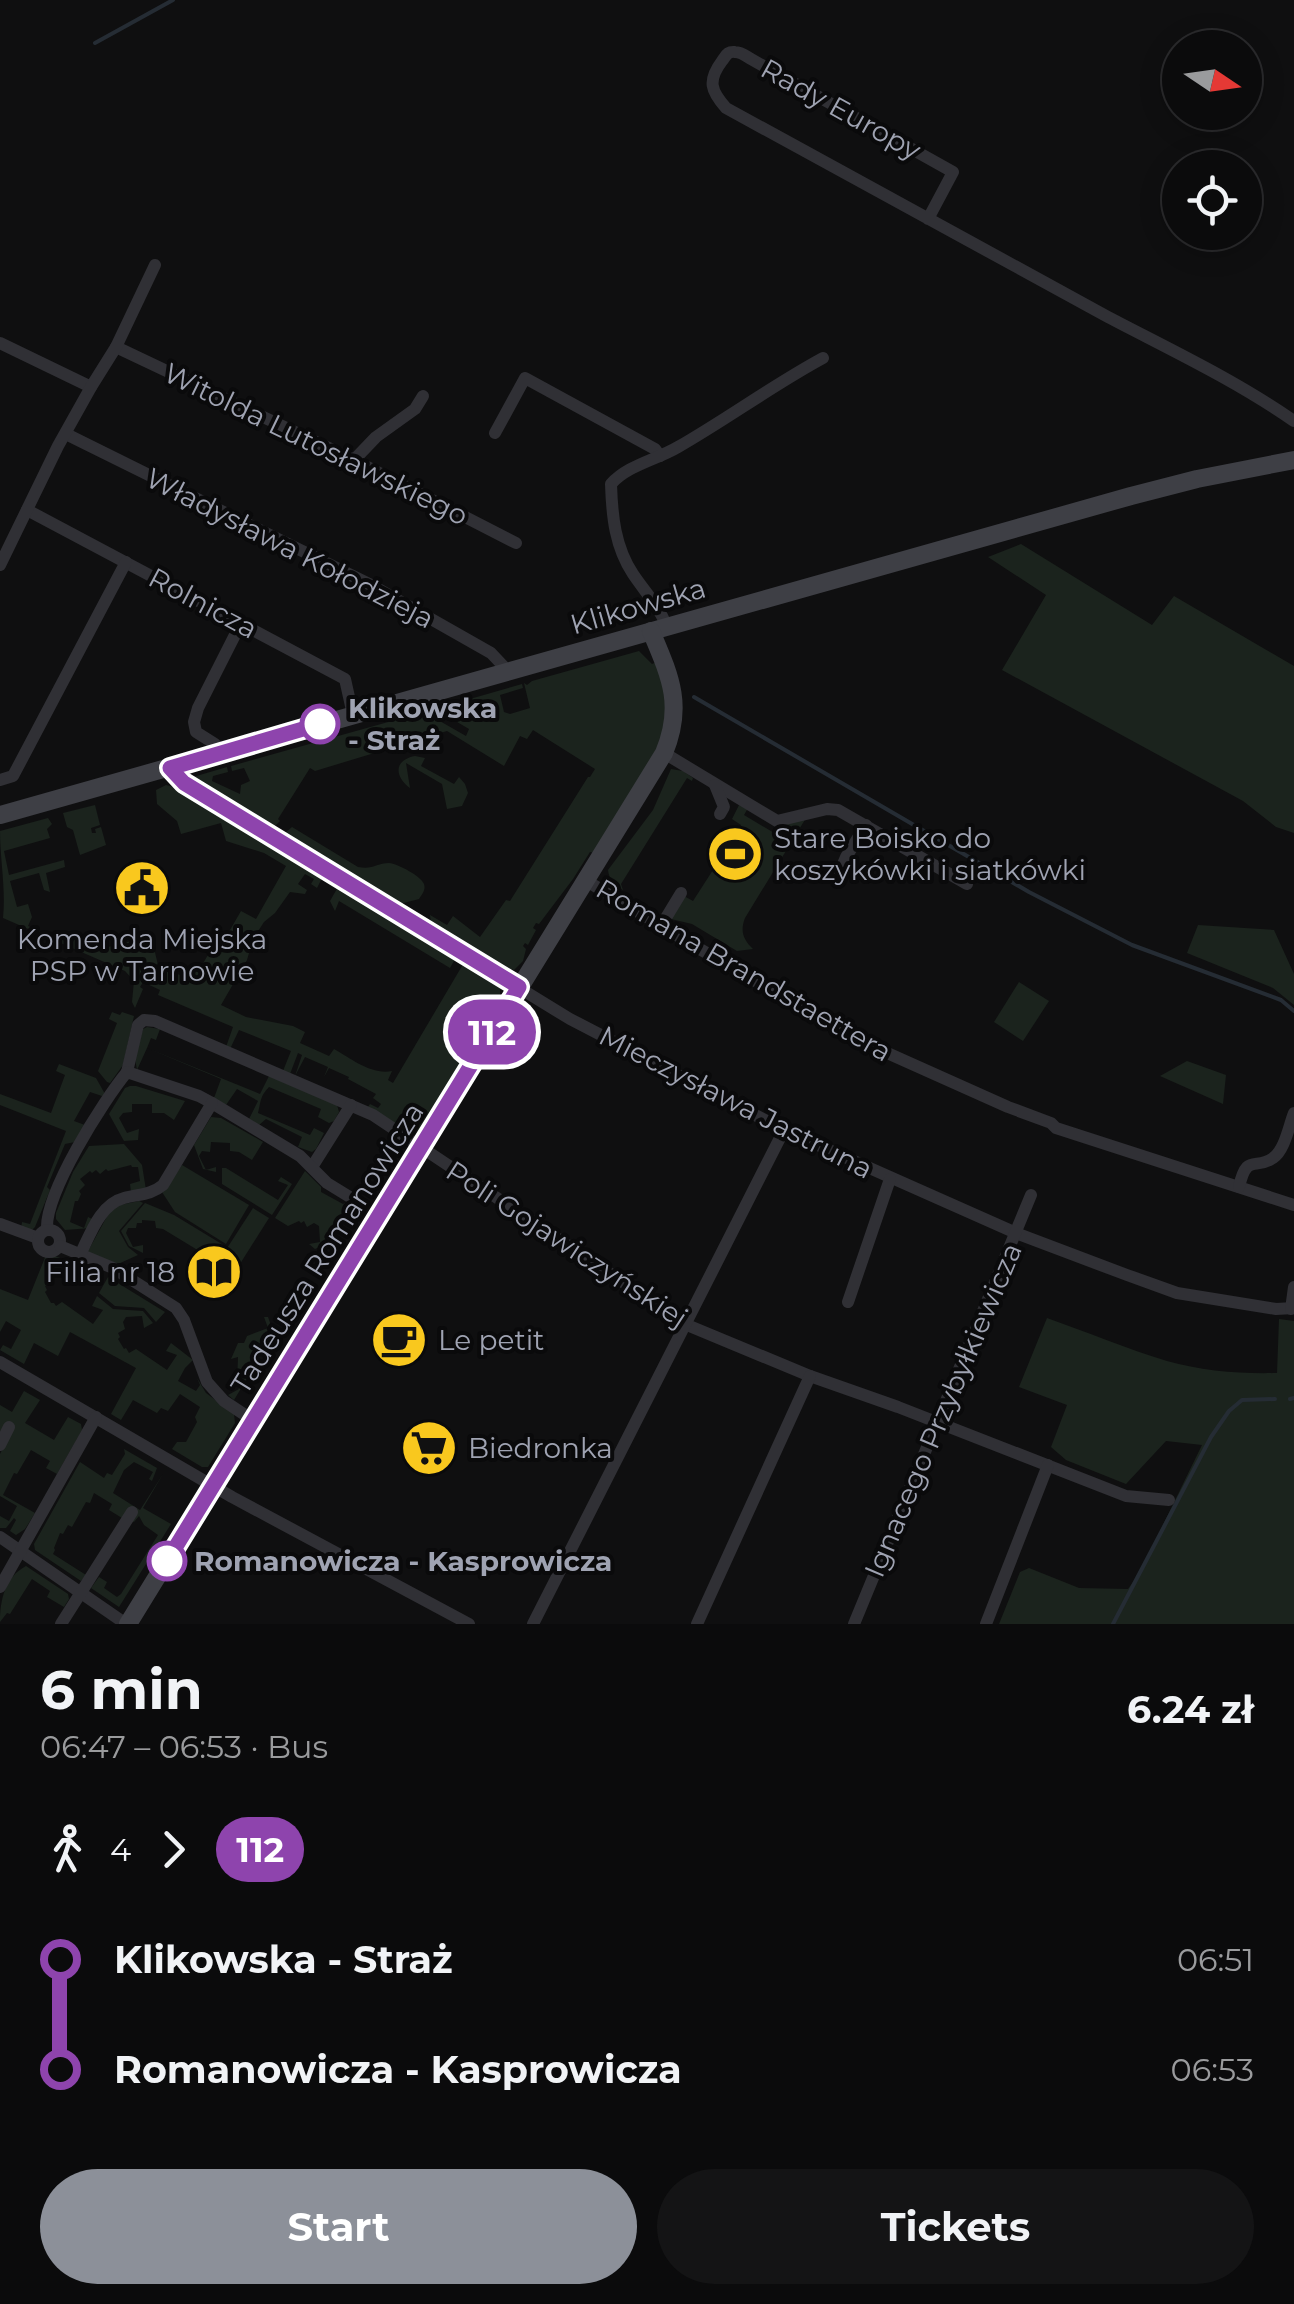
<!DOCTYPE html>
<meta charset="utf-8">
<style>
body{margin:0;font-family:Montserrat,sans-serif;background:#141415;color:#f1f3f6;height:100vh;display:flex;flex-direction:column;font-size:38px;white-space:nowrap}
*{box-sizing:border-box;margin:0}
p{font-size:32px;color:#9a9b9d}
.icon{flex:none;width:55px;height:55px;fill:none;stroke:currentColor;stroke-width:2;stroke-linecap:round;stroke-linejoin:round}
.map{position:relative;height:1624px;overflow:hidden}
.details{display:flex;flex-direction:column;background:#0b0b0c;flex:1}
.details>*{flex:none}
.badge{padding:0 20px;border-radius:32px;font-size:35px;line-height:65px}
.needle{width:65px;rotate:103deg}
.tools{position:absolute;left:1162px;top:30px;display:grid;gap:20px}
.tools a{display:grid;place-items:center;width:100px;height:100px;border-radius:50%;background:#0b0b0c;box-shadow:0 5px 25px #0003,0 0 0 2px #2b2b2d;font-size:50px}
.map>.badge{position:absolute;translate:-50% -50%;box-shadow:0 0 0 5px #fff}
.legs{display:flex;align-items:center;gap:15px;height:110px;padding:0 40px;font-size:32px}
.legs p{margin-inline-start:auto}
.overview{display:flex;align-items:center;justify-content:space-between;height:170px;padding:0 40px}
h1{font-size:55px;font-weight:700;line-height:75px}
.button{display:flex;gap:20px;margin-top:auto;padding:20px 40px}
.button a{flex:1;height:115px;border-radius:60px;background:#8c9099;color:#fff;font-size:40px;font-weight:700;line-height:115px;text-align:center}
.button a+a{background:#141415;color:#f1f3f6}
ul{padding:0 40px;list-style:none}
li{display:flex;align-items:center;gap:35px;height:110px;font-size:38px}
li i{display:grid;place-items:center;width:15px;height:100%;margin:0 12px;background:currentColor}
li i::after{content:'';width:25px;height:25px;margin:-12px;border:8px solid;border-radius:50%;background:#0b0b0c}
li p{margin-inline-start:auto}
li:first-child i{background:linear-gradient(#0000 50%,currentColor 0)}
li:last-child i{background:linear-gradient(currentColor 50%,#0000 0)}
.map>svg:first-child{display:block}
.green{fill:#1b231d}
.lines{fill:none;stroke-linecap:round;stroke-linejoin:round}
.stream{stroke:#252c34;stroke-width:4}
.street{stroke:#303035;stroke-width:12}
.secondary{stroke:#3e3f45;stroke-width:18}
.line-1-casing{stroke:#fff;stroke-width:22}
.line-1{stroke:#8e44ad;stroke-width:15}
.stop-1-dot{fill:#fff;stroke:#8e44ad;stroke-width:5}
.labels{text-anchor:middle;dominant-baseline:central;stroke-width:8;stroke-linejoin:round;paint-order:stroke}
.street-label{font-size:28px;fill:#9fa3b2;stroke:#0a0a0b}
.stop-label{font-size:28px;font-weight:bold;fill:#9fa3b2;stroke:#0a0a0b;text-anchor:start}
.poi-label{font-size:28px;fill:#9fa3b2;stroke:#0a0a0b;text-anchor:start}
</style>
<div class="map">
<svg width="1294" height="1624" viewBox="0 0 1294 1624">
<rect width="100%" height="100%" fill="#0f0f10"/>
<g class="green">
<path d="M1021 544 1152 625 1174 596 1294 666V833L1276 827 1243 801 1002 670 1046 595 988 557Z"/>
<path d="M639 651 652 664 657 662C665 681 668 703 666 723 663 757 613 822 594 853L590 852 573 879 539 924 536 923 533 928 536 930 528 945 525 943 523 946 526 949 523 961 514 970C488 964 455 938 431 923L430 915 447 925 453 916 480 937 506 900 510 901 588 777H590L595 769 533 730 527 739 520 736 504 766 447 731 315 771 310 768 278 819 280 821 274 827 193 777 227 767 228 772 213 776 212 781 240 794 241 785 250 781 244 768 232 771 231 766 424 712 466 736 469 729 435 709 522 684 523 688 500 695 504 712 510 714 530 708 524 683 527 685 532 681Z"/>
<path d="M415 756 425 758 421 766 454 784 459 777 465 784 468 793 462 806 447 809 442 784 406 763 410 788C394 776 394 760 415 756Z"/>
<path d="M671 769 683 771 693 778 692 781 687 778 621 884 623 890C615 885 609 880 608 870L653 810Z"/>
<path d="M166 785 174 787 322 878 317 888 311 884 314 879 305 874 298 884 307 890 305 894 290 892 275 913 264 922 253 939 247 960 221 1005 246 1017 293 1026 305 1032 300 1043 329 1056 334 1049C352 1059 371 1075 392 1071L388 1080 393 1083 462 966 464 964 500 988V997L474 1045 421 1129 415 1132 408 1129 406 1131 368 1107 370 1104 378 1108 381 1104 373 1098 376 1094 348 1079 349 1077 329 1068 324 1077 328 1067 305 1057 295 1076 302 1055 298 1053 290 1074 283 1071 291 1051 239 1030 230 1049 226 1047 233 1027 158 995 160 990 143 982 140 987 143 989 135 1008 132 1002 134 981 125 971 3 918C6 889 0 860 0 831L48 818 52 824 47 829 50 838 4 851 9 875 64 860 65 867 46 873 50 892 44 890 39 873 10 881 17 907 28 904 32 917 28 926 72 944 76 936 108 947 143 938 145 946 153 944 158 965C166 968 175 974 183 976 199 979 210 950 217 938L220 934 230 930 241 911 256 919 286 866 264 853 226 841 221 823 181 834 177 821 157 804 156 790Z"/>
<path d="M95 805 100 825 91 828 92 833H96L95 829 101 827 106 845 80 855 73 830 67 827 63 813Z"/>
<path d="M739 805 748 808 744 815 776 834 783 823 806 818 745 918C740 931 743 939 753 949L737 951 692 924 671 919 684 896 693 901 738 831 741 825 732 819Z"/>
<path d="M292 827 358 867C373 870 377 863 389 863 398 864 421 876 424 884 426 890 422 894 419 899L400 904 291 838 285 833Z"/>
<path d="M338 887 455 959 450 968 339 901 335 911 330 901Z"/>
<path d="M1198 925 1274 930 1294 974V1005L1273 988 1187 953Z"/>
<path d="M1019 982 1049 1001 1023 1041 994 1022Z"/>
<path d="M112 1012 120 1015 122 1012 134 1016 123 1065 110 1083 107 1082 98 1071 117 1023 109 1019Z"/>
<path d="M147 1027 160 1029 156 1040 151 1038 147 1048 260 1094 269 1076 337 1105 339 1112 334 1121 329 1123 318 1117 321 1109 269 1087C260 1096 261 1101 258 1113L310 1135 314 1128 324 1133 316 1149 312 1152 298 1147 302 1137 266 1119 259 1125 249 1119 258 1101 237 1089 226 1105 214 1098 221 1079 147 1048 137 1070 135 1059 143 1029Z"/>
<path d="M1187 1061 1226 1075 1223 1104 1160 1076Z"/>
<path d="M59 1064 96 1078 105 1094 102 1096 90 1092 74 1121 85 1125 75 1142 65 1144 47 1187 50 1190 35 1227 31 1231 21 1229 22 1222 30 1224 66 1131 0 1105V1094L51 1113 65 1075 56 1071Z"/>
<path d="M130 1086H136L185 1101 174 1120 164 1113H152V1104H132V1112L123 1113 119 1118 127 1133 139 1129 138 1140 124 1141 109 1114 125 1088Z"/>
<path d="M211 1117 221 1118 263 1142 252 1160 239 1152 230 1151V1143L211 1142 210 1152 202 1151 199 1156 206 1170 216 1167V1172L203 1169 194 1145Z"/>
<path d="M124 1144 142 1165 146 1190 131 1192 130 1184 140 1181 138 1167H132L131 1165 108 1171 106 1169 100 1174 96 1170 92 1173 90 1171 80 1179 85 1185 79 1191 81 1194 78 1201H75L70 1222 84 1228 88 1217 94 1220 91 1228 65 1230 56 1219V1213L73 1172 89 1146Z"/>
<path d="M182 1165 249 1205 226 1244 175 1212 162 1192Z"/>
<path d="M222 1168H226L278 1200 288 1185 278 1181 281 1177 292 1184 272 1215 222 1184Z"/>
<path d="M305 1171 321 1187V1192L343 1204 347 1202 352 1205 329 1243 315 1249 309 1244 320 1242 319 1226 314 1223 307 1227 304 1221 301 1223 299 1221 288 1226 275 1218Z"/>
<path d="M139 1201 143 1203 119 1231 128 1247 138 1255 118 1264 87 1253 110 1211 115 1206Z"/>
<path d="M145 1203 174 1215 225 1246 214 1260 163 1229 156 1228 155 1221 142 1220V1223H137L136 1228H128L126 1233 133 1247 143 1245V1253L129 1246 121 1231Z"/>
<path d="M253 1208 269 1218 238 1267 222 1256Z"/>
<path d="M46 1255C64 1257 71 1262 81 1276L70 1282 68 1271 52 1272 50 1277 52 1283 45 1286 47 1290 45 1292 51 1303H54L56 1306 62 1302 93 1324 103 1310 92 1306 97 1296 113 1309 143 1311 153 1323 144 1328 142 1316 126 1317 123 1322 125 1329 118 1333 120 1337 118 1339 124 1349 126 1348 129 1353 136 1349 167 1370 177 1355 166 1351 171 1343 193 1360 185 1368 178 1381 196 1391 200 1385 197 1378 206 1393 234 1414 235 1423 208 1467H202L172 1449 177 1442H186L197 1422 195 1417 200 1407 180 1394 168 1411 161 1408 157 1413 133 1400 121 1420 111 1414 136 1368 70 1332 58 1356 34 1343 24 1364 0 1350 3 1345 11 1349 21 1330 6 1321 0 1332V1289L28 1300Z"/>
<path d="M108 1277 165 1312 156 1322 144 1308 115 1306 99 1293Z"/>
<path d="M264 1317H268L274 1334 234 1400 228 1395 239 1389 237 1384 238 1357 231 1359 238 1343H244L247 1336 268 1328Z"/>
<path d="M1047 1318C1087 1332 1127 1349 1167 1361 1202 1371 1241 1374 1277 1373L1279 1319 1294 1321V1624H999L1020 1572 1029 1568 1079 1588 1128 1589 1140 1572 1202 1445 1166 1441 1126 1484 1066 1460 1051 1447 1067 1405 1019 1387Z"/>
<path d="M24 1391 40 1400 25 1423 54 1440 68 1417 81 1424 82 1430 57 1474 46 1468 50 1461 31 1450 17 1474 14 1473 3 1495 35 1513 25 1529 16 1535 10 1531 16 1520 14 1518 6 1528H0V1516L9 1521 17 1506 0 1496V1454L13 1428 0 1431V1405L12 1412Z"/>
<path d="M124 1449 157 1468 152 1481 149 1479 153 1472 134 1462 124 1470 113 1493 140 1510 163 1474 143 1508 171 1524 119 1607 91 1588 99 1577 107 1582 104 1588 117 1597 121 1594 158 1535 144 1525 139 1516 134 1522 122 1518 109 1510 112 1504 94 1493 90 1503 86 1502 72 1527 68 1525 63 1534 60 1533 54 1548 55 1550 53 1554 86 1575 81 1581 35 1550 34 1544 80 1462 104 1478 107 1473 112 1475 125 1454Z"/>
<path d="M26 1566 68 1594 69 1599 64 1607 47 1597 50 1591 32 1579 10 1614 7 1613 0 1622C0 1600 5 1577 26 1566Z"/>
</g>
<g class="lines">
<g class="stream">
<path d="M95 43 173 0"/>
<path d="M694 697 1029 892 1132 945 1281 1000 1294 1011"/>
<path d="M1290 1399 1294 1398"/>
<path d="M1113 1624 1211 1437 1229 1411 1242 1400 1275 1399"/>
</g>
<g class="street">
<path d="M928 219 953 172 751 59C746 56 741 52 735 52 727 51 726 56 722 61 707 81 711 91 726 108 853 178 980 248 1108 317 1171 350 1235 380 1294 421"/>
<path d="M0 343 91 387"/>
<path d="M116 347 354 460 516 543"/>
<path d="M495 433 525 378 655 449 660 456"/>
<path d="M66 434 373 586 491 653 508 671"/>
<path d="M354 460 376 437 415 409 423 396"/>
<path d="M27 510 345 679 353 715"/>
<path d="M0 565 58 446 91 387 116 347 155 265"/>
<path d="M667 627C659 606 645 592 633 574 615 547 612 516 611 484 628 465 656 460 678 447 727 419 773 385 823 358"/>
<path d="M221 752 215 744 196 732 194 722 198 708 241 623"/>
<path d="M664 753 777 821 827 809 838 810 967 884"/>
<path d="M170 768 185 783 570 1019 784 1130 1016 1233 1127 1275 1177 1293 1276 1309 1294 1308"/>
<path d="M0 780 13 776 126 562"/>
<path d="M715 785 724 807 720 814"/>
<path d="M840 871 846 857 866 825"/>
<path d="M585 880 698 948 856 1039 1008 1107 1051 1123 1056 1128 1294 1205"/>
<path d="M661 926 681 893"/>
<path d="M127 1072 138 1025 144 1020 155 1021 373 1115 687 1325 810 1376 898 1407 1126 1496 1169 1500"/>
<path d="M312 1167 351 1105"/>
<path d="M1239 1187C1247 1152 1255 1171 1273 1158 1285 1150 1289 1125 1294 1113"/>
<path d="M0 1224 38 1238"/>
<path d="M47 1229C45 1193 103 1101 127 1072L199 1096 212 1103 300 1156 327 1183 353 1199"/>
<circle cx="49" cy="1241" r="11"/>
<path d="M60 1246 113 1268 176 1308 184 1320 207 1382 224 1401 254 1421"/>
<path d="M80 1255C90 1235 100 1204 124 1198 139 1194 151 1195 163 1185L212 1103"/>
<path d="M848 1302 890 1179"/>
<path d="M1291 1309 1294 1287"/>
<path d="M0 1362 232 1497 469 1624"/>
<path d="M0 1445 9 1427"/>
<path d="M0 1537 126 1624"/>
<path d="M0 1587 96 1417"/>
<path d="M61 1624 132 1512"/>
<path d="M533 1624 784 1130"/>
<path d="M697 1624 810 1376"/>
<path d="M854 1624 1031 1195"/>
<path d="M986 1624 1048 1465"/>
</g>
<g class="secondary">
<path d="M0 815 1131 496 1197 479 1294 460"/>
<path d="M128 1624 664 753C684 705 670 676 651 631"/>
</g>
</g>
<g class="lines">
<g class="line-1-casing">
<path id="line-1" d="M167 1561 519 987 184 783 170 768 320 724"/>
</g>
<use href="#line-1" class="line-1"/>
</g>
<defs>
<g id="stadium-disc" transform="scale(2.875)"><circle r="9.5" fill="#f9c81e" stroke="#0a0a0b"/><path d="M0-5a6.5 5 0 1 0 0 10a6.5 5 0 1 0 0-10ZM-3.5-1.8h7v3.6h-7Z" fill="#111"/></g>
<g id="civic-disc" transform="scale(2.875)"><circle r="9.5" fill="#f9c81e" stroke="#0a0a0b"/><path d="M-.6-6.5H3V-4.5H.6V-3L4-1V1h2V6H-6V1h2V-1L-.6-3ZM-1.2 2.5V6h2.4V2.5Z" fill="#111"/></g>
<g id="library-disc" transform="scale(2.875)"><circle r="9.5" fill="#f9c81e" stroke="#0a0a0b"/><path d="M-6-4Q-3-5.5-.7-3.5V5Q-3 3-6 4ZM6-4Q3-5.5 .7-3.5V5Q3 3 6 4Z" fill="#111"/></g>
<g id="cafe-disc" transform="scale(2.875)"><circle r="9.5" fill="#f9c81e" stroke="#0a0a0b"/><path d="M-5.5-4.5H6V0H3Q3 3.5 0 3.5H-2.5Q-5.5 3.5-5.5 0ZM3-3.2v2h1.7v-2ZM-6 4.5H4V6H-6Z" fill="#111"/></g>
<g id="supermarket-disc" transform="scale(2.875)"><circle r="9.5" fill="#f9c81e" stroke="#0a0a0b"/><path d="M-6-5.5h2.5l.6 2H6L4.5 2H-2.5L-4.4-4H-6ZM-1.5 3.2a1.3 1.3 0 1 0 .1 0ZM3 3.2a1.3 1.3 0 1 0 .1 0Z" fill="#111"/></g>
</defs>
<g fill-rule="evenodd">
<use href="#stadium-disc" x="735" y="854"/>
<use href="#civic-disc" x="142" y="888"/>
<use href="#library-disc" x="214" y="1272"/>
<use href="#cafe-disc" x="399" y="1340"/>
<use href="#supermarket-disc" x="429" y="1448"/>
</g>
<g class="stop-1-dot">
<circle cx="320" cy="724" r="18"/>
<circle cx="167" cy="1561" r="18"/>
</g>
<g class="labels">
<g class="street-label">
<text transform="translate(841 109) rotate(29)">Rady Europy</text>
<text transform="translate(316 444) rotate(26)">Witolda Lutosławskiego</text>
<text transform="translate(290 548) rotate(27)">Władysława Kołodzieja</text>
<text transform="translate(203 603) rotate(28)">Rolnicza</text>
<text transform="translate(638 606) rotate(-16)">Klikowska</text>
<text transform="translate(744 970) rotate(30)">Romana Brandstaettera</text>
<text transform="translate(736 1102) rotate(27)">Mieczysława Jastruna</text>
<text transform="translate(567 1244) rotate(33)">Poli Gojawiczyńskiej</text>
<text transform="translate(327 1248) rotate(-58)">Tadeusza Romanowicza</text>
<text transform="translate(943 1410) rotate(-67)">Ignacego Przybyłkiewicza</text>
</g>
<g class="stop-label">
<text x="348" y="708">Klikowska<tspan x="348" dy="32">- Straż</tspan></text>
<text x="194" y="1561">Romanowicza - Kasprowicza</text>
</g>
<g class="poi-label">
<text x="774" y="838">Stare Boisko do<tspan x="774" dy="32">koszykówki i siatkówki</tspan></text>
<text x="142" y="939" text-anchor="middle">Komenda Miejska<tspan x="142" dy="32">PSP w Tarnowie</tspan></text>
<text x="175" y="1272" text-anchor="end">Filia nr 18</text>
<text x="438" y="1340">Le petit</text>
<text x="468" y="1448">Biedronka</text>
</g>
</g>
</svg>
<div class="tools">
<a><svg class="needle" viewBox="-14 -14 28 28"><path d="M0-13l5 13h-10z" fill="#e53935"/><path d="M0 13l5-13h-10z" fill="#9a9b9d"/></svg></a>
<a><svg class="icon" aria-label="locate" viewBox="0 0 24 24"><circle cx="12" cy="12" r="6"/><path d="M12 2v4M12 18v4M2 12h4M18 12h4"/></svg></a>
</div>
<b class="badge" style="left:492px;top:1032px;background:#8e44ad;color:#fff">112</b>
</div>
<section class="details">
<div class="overview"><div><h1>6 min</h1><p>06:47 – 06:53 · Bus</p></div><b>6.24 zł</b></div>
<div class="legs"><svg class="icon" aria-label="walk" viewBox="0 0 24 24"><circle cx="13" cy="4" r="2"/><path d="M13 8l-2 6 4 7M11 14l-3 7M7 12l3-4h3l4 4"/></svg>4<svg class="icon" aria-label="forward" viewBox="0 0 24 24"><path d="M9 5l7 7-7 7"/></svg><b class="badge" style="background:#8e44ad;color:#fff">112</b></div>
<ul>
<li><i style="color:#8e44ad"></i><b>Klikowska - Straż</b><p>06:51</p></li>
<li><i style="color:#8e44ad"></i><b>Romanowicza - Kasprowicza</b><p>06:53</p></li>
</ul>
<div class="button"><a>Start</a><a>Tickets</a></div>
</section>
